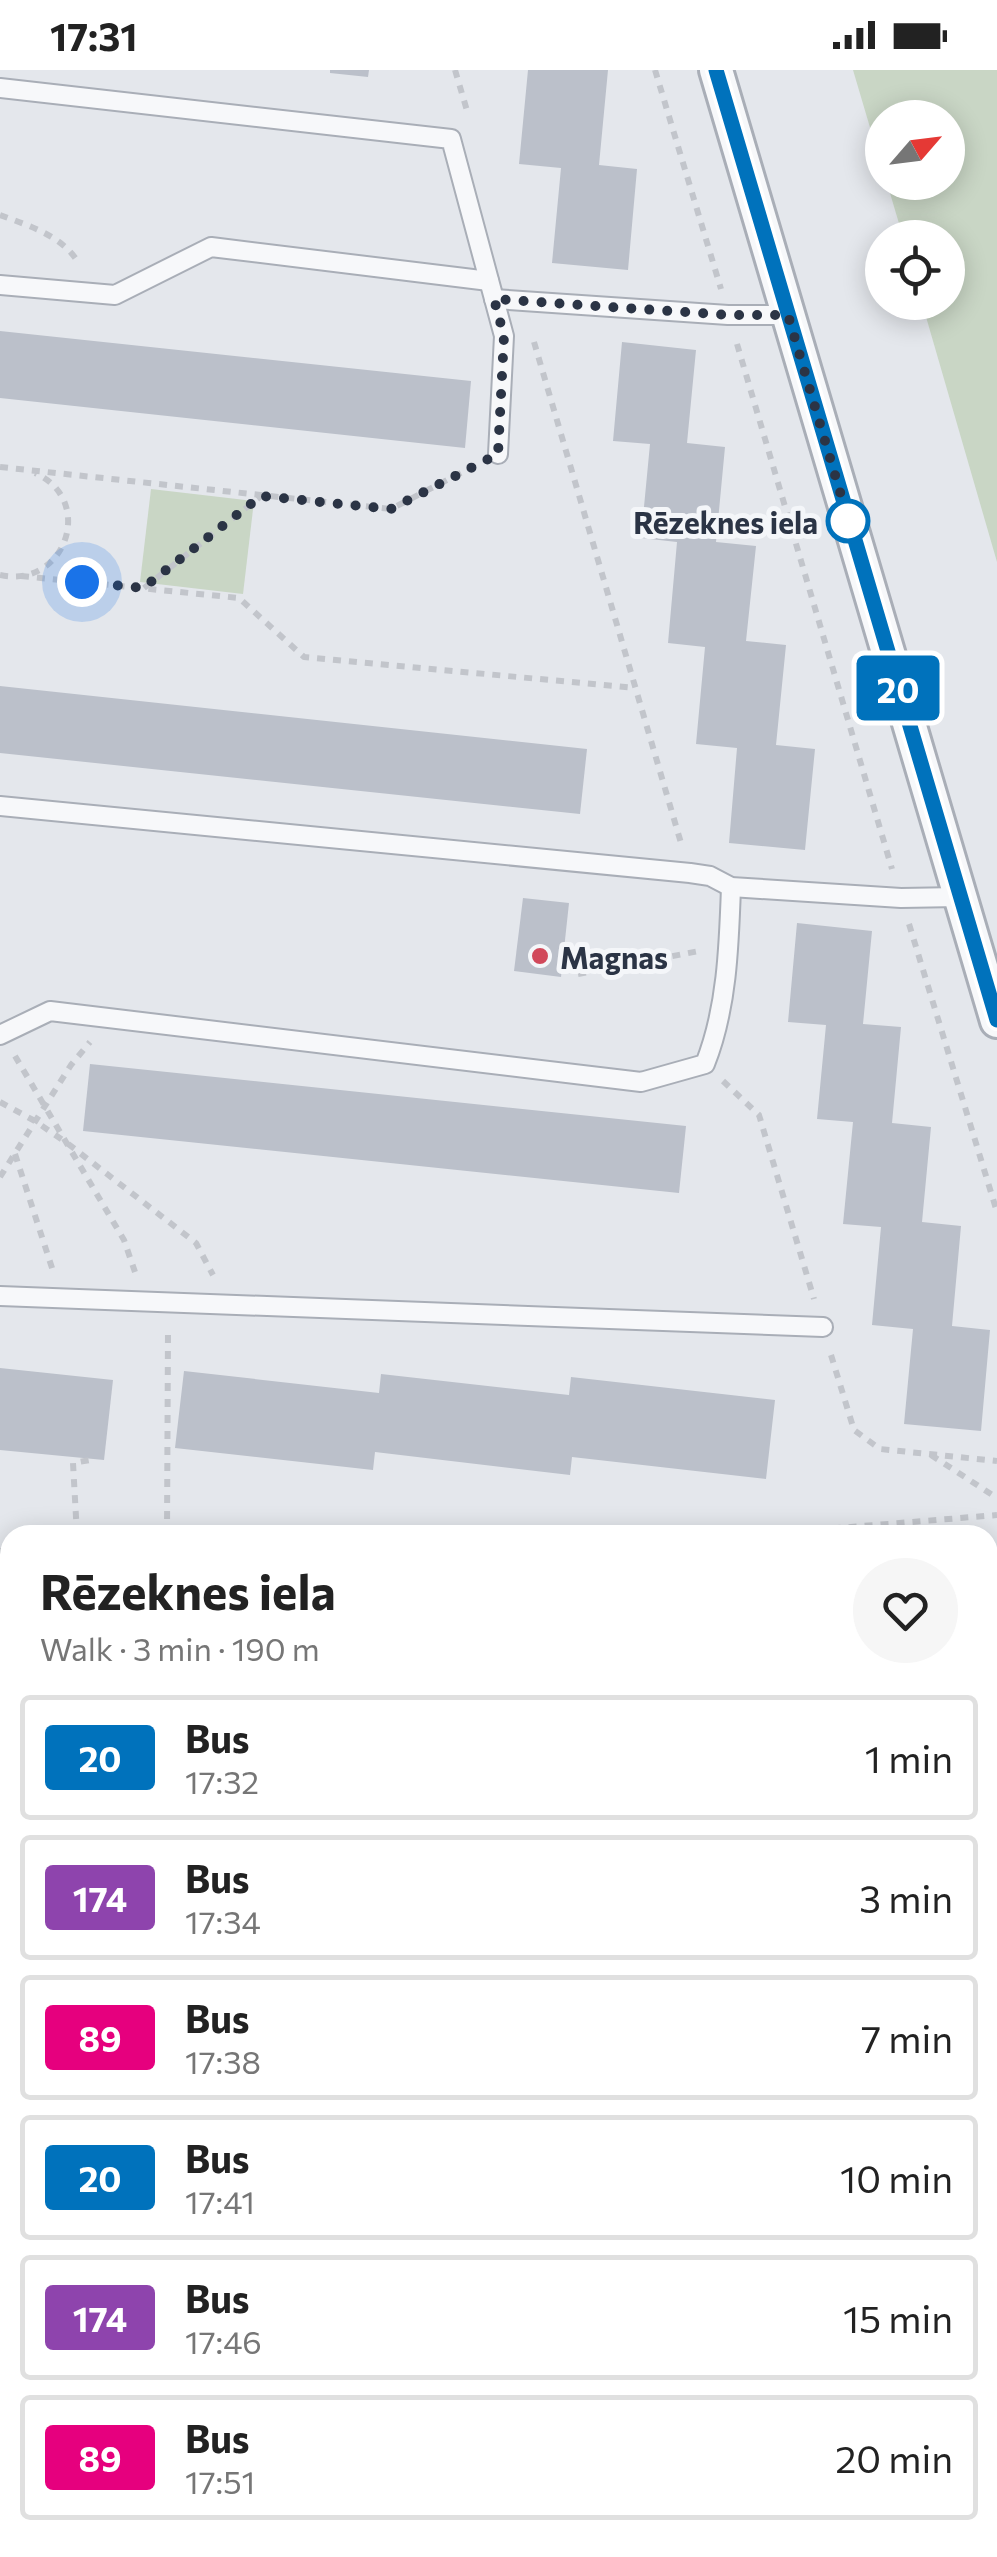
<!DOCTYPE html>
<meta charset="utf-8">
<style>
body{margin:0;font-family:Commissioner,sans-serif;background:#f6f6f6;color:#222;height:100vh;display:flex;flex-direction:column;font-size:38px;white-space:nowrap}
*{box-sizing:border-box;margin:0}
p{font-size:32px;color:#767676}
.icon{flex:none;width:55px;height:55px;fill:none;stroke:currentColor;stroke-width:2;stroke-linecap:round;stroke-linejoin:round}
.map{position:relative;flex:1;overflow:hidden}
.drawer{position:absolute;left:0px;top:1455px;width:998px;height:1032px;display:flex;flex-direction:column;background:#fff;border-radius:30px 30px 0 0;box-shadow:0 5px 25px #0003}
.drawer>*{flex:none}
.badge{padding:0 20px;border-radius:8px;font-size:35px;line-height:65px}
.needle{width:65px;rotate:62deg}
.buttons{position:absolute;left:865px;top:30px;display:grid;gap:20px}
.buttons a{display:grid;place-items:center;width:100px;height:100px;border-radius:50%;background:#fff;box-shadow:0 5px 25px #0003;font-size:50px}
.you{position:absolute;width:50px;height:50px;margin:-25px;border:8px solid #fff;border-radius:50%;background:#1a73e8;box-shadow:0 0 0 15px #1a73e833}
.map>.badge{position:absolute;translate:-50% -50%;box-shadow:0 0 0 5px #fff}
.round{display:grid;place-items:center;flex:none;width:105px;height:105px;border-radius:52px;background:#f6f6f6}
.summary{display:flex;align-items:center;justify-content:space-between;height:170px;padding:0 40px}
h1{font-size:48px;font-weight:700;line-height:75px}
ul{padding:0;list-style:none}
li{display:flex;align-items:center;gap:30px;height:125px;margin:0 20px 15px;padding:0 20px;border:5px solid #e0e0e0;border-radius:10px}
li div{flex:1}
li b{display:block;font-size:38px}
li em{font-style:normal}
li .badge{min-width:110px;font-weight:700;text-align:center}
.status{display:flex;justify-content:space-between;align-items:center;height:70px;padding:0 50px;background:#fff;direction:ltr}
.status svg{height:28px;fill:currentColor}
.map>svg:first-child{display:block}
.built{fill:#d2d6de}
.green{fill:#c9d6c5}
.building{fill:#bbc0ca}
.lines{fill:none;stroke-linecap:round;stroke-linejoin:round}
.lane-casing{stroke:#a9aeb7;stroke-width:22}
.street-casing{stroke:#a9aeb7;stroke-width:38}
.path{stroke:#c2c5cb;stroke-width:6;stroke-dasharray:8 8;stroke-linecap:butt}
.lane{stroke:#f7f8fa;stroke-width:18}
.street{stroke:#f7f8fa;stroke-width:32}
.rail-casing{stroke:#7d8696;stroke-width:11}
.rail{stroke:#f4f6f9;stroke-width:8;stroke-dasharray:22;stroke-linecap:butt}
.line-casing{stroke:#fff;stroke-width:22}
.line{stroke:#0072bc;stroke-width:15}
.walk{stroke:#2b3445;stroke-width:10;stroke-dasharray:0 18}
.stop-dot{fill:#fff;stroke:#0072bc;stroke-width:5}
.poi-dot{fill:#d1495b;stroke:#f4f6f9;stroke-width:4}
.labels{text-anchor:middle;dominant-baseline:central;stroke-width:10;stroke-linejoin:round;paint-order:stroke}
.stop-label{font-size:30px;font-weight:bold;fill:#2b3445;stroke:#f4f6f9;text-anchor:end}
.poi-label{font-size:30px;font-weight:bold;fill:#2b3445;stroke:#f4f6f9;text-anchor:start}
</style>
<div class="status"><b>17:31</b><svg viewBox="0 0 49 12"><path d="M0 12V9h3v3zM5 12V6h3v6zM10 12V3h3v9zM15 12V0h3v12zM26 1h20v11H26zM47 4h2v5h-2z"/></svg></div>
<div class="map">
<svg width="997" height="2487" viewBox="0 0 997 2487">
<rect width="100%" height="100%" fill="#e4e7ec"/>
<path class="built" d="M0 2012H10V2478H988V2027H997V2487H0Z"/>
<g class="green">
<path d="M853 0H997V492L922 233 948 232V168L903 167 887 113 948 112V48H882V98Z"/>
<path d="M151 419 254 431 243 524 140 512Z"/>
</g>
<g class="building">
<path d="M330 0H369L368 7 330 3Z"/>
<path d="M528 0H608L599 95 637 99 628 200 552 193 561 98 519 94Z"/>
<path d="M0 261 471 311 465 378 0 328Z"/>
<path d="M622 272 696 280 687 373 725 377 716 472 756 476 746 571 786 575 776 675 815 679 805 780 729 773 737 678 696 674 705 577 668 573 677 472 641 468 650 374 613 371Z"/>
<path d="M0 616 587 679 580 744 0 683Z"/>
<path d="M523 828 569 833 561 907 514 901Z"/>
<path d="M797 853 872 861 863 954 901 957 892 1053 931 1057 922 1152 961 1156 952 1256 990 1260 981 1361 904 1354 913 1259 872 1255 881 1157 843 1154 853 1052 817 1049 826 955 788 952Z"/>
<path d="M90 994 686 1056 679 1123 83 1061Z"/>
<path d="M0 1298 113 1310 104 1390 0 1380Z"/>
<path d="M184 1301 379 1323 381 1304 569 1325 571 1307 775 1330 766 1409 572 1387 570 1405 375 1382 373 1400 175 1378Z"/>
</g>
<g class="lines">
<g class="lane-casing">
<g id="lane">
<path d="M0 18 451 69 504 266 498 384"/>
<path d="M0 215 115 225 211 177 489 211"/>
<path d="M494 229 728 245H788"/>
<path d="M0 736 690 803 710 806 731 817 901 828 959 827"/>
<path d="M0 965 50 941 641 1012 705 994C727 939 729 876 731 817"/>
<path d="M0 1226 823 1257"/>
<path d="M988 1904 997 1892"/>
<path d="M0 1935H10"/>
</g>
</g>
<g class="street-casing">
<g id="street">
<path d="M716 0 997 951"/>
<path d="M0 1574 10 1575"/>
<path d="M988 1583 997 1581"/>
</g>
</g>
<g class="path">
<path d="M455 0 468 44"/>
<path d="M655 0 721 219"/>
<path d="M0 145C29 156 61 165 78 192"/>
<path d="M534 272 681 773"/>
<path d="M737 274 892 799"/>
<path d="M0 397 391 439 476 395"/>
<path d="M0 505C66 519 96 430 35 403"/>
<path d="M21 506 239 528 304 587 635 618"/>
<path d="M144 518 260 427"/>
<path d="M909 854 997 1142"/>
<path d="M578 904 699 881"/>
<path d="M15 986 124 1170 135 1202"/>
<path d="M723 1011 759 1045 814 1229"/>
<path d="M0 1032 35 1051 67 1073 196 1173 213 1205"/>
<path d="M15 1084 53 1201"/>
<path d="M0 1107 71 995 90 972"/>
<path d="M831 1285 854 1360 880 1379 997 1391"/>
<path d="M931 1385 997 1428"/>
<path d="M77 1465 73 1393 90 1390"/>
<path d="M167 1465 168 1260"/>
<path d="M753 1465 997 1445"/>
<path d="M0 1481H10"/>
<path d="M0 1531 10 1522"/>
<path d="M0 1833H10"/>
<path d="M988 1839 997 1838"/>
</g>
<use href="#lane" class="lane"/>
<use href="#street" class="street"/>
<g class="rail-casing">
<g id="rail">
<path d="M0 2079H10"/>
<path d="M988 2101H997"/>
<path d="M0 2110H10"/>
<path d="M988 2133H997"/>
</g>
</g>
<use href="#rail" class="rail"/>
</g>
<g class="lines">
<g class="line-casing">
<path id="line" d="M716 0 997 950"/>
</g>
<use href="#line" class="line"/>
<path class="walk" d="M82 512 143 518 261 426 391 439 498 384 504 266 494 229 728 245H788L850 456 848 451"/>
</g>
<circle class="stop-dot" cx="848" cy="451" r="20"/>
<circle class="poi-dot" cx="540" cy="886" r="10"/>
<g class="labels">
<g class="stop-label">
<text x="818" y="451">Rēzeknes iela</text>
</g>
<g class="poi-label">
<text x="560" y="886">Magnas</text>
</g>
</g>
</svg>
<div class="buttons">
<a><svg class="needle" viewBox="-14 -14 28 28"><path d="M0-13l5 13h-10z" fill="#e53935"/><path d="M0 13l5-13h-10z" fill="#767676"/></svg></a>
<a><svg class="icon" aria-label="locate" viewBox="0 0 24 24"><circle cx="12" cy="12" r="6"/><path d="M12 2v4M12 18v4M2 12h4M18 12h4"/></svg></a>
</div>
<div class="you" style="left:82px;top:512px"></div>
<b class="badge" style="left:898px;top:618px;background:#0072bc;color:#fff">20</b>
<section class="drawer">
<div class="summary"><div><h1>Rēzeknes iela</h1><p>Walk · 3 min · 190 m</p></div><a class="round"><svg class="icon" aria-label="heart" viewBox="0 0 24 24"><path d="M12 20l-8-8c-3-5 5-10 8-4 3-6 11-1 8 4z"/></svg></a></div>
<ul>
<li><span class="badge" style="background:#0072bc;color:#fff">20</span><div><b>Bus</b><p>17:32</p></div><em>1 min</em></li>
<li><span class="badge" style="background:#8e44ad;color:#fff">174</span><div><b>Bus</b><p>17:34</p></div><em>3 min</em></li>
<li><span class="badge" style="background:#e6007e;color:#fff">89</span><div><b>Bus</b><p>17:38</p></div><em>7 min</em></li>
<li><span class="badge" style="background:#0072bc;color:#fff">20</span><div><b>Bus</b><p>17:41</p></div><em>10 min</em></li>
<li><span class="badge" style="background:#8e44ad;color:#fff">174</span><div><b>Bus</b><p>17:46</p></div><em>15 min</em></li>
<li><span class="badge" style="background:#e6007e;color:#fff">89</span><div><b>Bus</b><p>17:51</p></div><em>20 min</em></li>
</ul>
</section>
</div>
